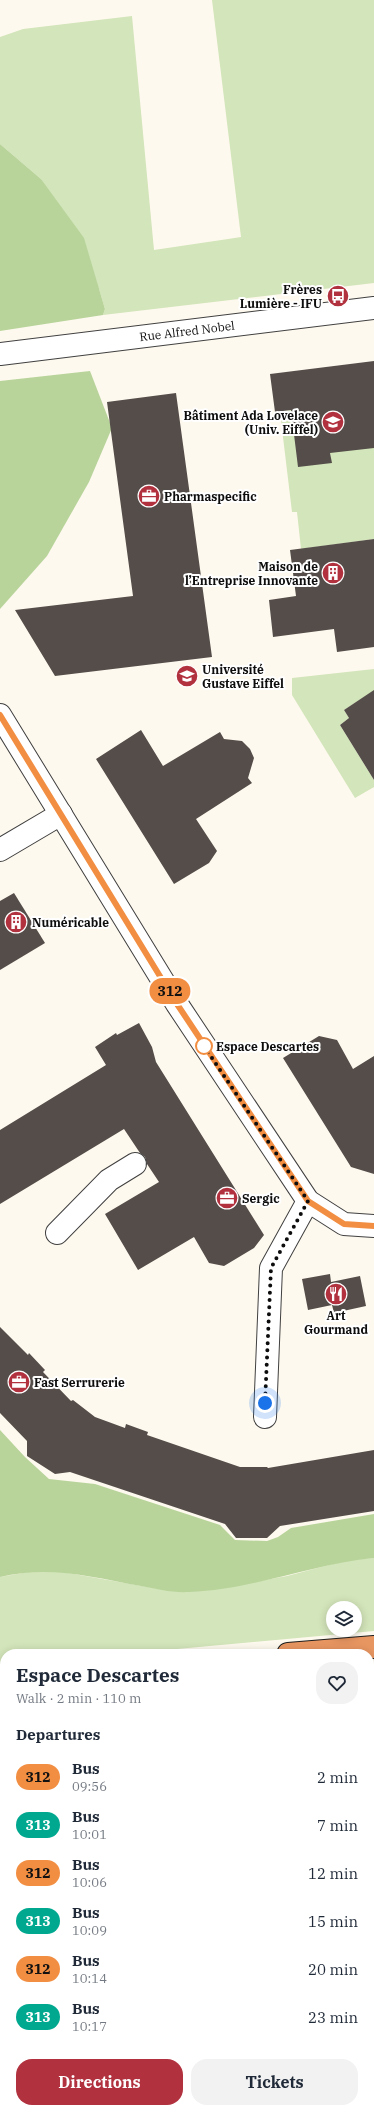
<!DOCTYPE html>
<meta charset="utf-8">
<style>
body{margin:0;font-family:"IBM Plex Serif",serif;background:#f2f2f3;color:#1f2937;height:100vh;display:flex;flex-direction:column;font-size:15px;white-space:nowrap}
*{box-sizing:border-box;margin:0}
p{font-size:13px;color:#747a83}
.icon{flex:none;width:22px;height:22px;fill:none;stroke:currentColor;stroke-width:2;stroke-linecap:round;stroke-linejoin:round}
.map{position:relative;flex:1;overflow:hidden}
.side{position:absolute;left:0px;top:1649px;width:374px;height:464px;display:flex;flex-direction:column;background:#fff;border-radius:16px 16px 0 0;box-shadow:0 2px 10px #0003}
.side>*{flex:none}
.badge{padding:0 8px;border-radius:13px;font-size:14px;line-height:26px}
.tools{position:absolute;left:326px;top:1601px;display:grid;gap:8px}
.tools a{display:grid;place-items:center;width:36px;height:36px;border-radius:50%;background:#fff;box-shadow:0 2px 10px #0003;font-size:20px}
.you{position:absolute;width:20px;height:20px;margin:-10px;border:3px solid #fff;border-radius:50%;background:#1a73e8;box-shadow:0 0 0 6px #1a73e833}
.map>.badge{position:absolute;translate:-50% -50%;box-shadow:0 0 0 2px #fff}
h2{padding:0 16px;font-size:15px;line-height:36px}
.round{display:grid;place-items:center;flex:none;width:42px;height:42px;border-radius:16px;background:#f2f2f3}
.overview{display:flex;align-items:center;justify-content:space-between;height:68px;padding:0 16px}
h1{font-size:19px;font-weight:700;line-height:30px}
.button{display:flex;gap:8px;margin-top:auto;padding:8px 16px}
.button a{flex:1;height:46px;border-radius:16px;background:#b1313f;color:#fff;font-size:16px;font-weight:700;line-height:46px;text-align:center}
.button a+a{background:#f2f2f3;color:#1f2937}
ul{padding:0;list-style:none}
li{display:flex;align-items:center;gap:12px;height:48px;padding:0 16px}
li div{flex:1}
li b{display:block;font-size:15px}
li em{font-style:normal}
li .badge{min-width:44px;font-weight:700;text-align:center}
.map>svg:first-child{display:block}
.industrial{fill:#e9e1eb}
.green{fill:#d3e5ba;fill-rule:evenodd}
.forest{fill:#b8d49b}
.building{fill:#544d4a}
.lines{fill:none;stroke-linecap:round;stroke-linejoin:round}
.minor-casing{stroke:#404040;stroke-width:24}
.highway-casing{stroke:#1e1e1e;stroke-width:24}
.minor{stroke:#fff;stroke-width:22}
.highway{stroke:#e89661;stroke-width:22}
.line-casing{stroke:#fff;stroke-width:9}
.line{stroke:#f28e42;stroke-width:6}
.walk{stroke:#0d0d0d;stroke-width:4;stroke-dasharray:0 7.2}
.stop-dot{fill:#fff;stroke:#f28e42;stroke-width:2}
.labels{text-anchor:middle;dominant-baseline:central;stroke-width:4;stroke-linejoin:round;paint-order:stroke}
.poi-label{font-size:12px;font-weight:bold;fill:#0d0d0d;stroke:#fff;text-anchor:start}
.street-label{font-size:12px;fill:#0d0d0d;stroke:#fff}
.stop-label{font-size:12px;font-weight:bold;fill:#0d0d0d;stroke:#fff;text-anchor:start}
</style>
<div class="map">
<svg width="374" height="2113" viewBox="0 0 374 2113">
<rect width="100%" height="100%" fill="#fef9ee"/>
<path class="industrial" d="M374 2075V2113H266L287 2108H369V2077Z"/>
<g class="green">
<path d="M212 0H374V283L103 315 105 309 99 289 41 179 0 144V37L23 29 132 16 154 250 228 239 241 237Z"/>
<path d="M291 410 331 463 328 434 374 448V539L301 549 297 512H292L280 412Z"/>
<path d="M374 669V702L369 694 344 710 349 718 340 725 374 780V787L355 798 292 695V678Z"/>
<path d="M374 1558V1631L123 1654H5V1667L0 1668V1577L28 1572 57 1571 159 1589H215L287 1576 348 1560ZM333 1608H355V1630H333Z"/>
<path d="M5 1697V1763L0 1764V1698Z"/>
<path d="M374 1824V1898L369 1900V1825Z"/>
<path d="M5 1897V2022L0 2024V1898Z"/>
<path d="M374 1933V2075L369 2077V1935Z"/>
<path d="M5 2055V2108H287L266 2113H0V2056Z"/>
</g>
<g class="forest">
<path d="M0 144 41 179 84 238 105 309 103 315 0 331Z"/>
<path d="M90 371 112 428 89 482 47 556 0 609V381Z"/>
<path d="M0 1430 25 1457 49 1479 95 1484 220 1525 235 1540 267 1541 278 1537 291 1528 374 1514V1558C312 1564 252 1590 189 1592 173 1593 156 1589 141 1586 92 1577 49 1565 0 1577Z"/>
</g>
<g class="building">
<path d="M374 361V448L330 453 332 463 298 467 291 410 275 412 270 374Z"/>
<path d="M176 393 212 657 55 676 15 610 133 596 107 402Z"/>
<path d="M374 539V647L337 652 334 629 273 637 269 600 296 596 290 550Z"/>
<path d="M374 690V780L340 725 349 718 344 710Z"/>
<path d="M141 730 163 766 220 732 224 739 242 741 250 749 254 758 248 778 252 783 196 819 217 851 209 863 174 884 96 759Z"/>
<path d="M14 893 45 943 0 970V901Z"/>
<path d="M139 1023 152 1047 156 1062 264 1235 254 1248 224 1266 209 1263 194 1237 138 1270 105 1214 159 1182 147 1164 145 1157 140 1153 124 1129 0 1204V1130L106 1065 95 1047 116 1033 117 1035Z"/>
<path d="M319 1036 337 1040 353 1069 374 1056V1174L351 1167 283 1058Z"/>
<path d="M330 1274 331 1282 360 1276 366 1306 334 1313 332 1305 308 1310 302 1279Z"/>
<path d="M0 1327 28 1355 29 1353 45 1370 43 1372 71 1401 73 1400 95 1417 125 1428 126 1424 148 1432 147 1435 240 1467H267L268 1468 374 1450V1511L280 1526 267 1538H236L225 1524 70 1472 55 1474 27 1456V1441L0 1413Z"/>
</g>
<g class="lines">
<g class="minor-casing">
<g id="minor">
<path d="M0 354 374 308"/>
<path d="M0 715 177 1004 308 1201 344 1224 374 1226"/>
<path d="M0 850 61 814"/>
<path d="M57 1233 109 1180 135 1164"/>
<path d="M265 1417 271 1268 308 1201"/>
</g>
</g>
<g class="highway-casing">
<g id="highway">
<path d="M288 1654 374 1647"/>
<path d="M0 1679H5"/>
<path d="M369 1725H374"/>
<path d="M369 1784 374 1783"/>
<path d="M0 1801 5 1800"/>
<path d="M0 1860 5 1859"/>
<path d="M369 1914 374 1912"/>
<path d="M0 2034 5 2033"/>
</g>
</g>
<use href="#minor" class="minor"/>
<use href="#highway" class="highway"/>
</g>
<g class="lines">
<g class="line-casing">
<path id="line" d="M0 715 177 1004 308 1201 344 1224 374 1226"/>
</g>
<use href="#line" class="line"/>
<path class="walk" d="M204 1046 308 1201 271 1268 265 1403"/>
</g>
<defs>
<g id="bus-disc" transform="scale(1.15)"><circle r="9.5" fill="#b1313f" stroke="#fff"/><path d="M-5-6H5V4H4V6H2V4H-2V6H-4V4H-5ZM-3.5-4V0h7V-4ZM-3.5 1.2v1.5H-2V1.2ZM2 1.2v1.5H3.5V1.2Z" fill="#fff"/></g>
<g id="university-disc" transform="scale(1.15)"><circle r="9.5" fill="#b1313f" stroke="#fff"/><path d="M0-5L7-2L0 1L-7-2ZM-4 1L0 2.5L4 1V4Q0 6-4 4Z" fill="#fff"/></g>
<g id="office-disc" transform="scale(1.15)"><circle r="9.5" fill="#b1313f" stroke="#fff"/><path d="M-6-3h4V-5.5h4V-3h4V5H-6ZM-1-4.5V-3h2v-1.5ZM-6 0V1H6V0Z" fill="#fff"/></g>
<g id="building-disc" transform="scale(1.15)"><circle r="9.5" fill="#b1313f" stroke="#fff"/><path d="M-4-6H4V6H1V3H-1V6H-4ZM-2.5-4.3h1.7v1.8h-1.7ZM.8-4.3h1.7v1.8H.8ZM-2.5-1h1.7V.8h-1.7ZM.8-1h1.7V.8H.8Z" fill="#fff"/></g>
<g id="restaurant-disc" transform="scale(1.15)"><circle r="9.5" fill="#b1313f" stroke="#fff"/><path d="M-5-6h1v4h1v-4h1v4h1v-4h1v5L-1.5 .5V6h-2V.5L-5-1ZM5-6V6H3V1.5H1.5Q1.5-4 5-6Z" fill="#fff"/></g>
</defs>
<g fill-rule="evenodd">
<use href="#bus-disc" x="338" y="296"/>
<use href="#university-disc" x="333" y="422"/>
<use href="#office-disc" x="149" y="496"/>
<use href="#building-disc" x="333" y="573"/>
<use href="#university-disc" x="187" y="676"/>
<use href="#building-disc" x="16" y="922"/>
<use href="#office-disc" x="227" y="1198"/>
<use href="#restaurant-disc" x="336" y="1294"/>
<use href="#office-disc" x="19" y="1382"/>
</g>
<circle class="stop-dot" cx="204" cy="1046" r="8"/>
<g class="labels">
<g class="poi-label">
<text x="322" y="289" text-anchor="end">Frères<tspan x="322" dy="14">Lumière - IFU</tspan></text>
<text x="318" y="415" text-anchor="end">Bâtiment Ada Lovelace<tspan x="318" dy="14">(Univ. Eiffel)</tspan></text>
<text x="164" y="496">Pharmaspecific</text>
<text x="318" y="566" text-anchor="end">Maison de<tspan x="318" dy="14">l’Entreprise Innovante</tspan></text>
<text x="202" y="669">Université<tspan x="202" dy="14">Gustave Eiffel</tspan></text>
<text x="32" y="922">Numéricable</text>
<text x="242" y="1198">Sergic</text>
<text x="336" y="1315" text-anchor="middle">Art<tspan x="336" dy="14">Gourmand</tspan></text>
<text x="34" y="1382">Fast Serrurerie</text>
</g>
<g class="street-label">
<text transform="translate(187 331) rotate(-7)">Rue Alfred Nobel</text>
</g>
<g class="stop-label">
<text x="216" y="1046">Espace Descartes</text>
</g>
</g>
</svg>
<div class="tools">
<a><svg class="icon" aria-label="layers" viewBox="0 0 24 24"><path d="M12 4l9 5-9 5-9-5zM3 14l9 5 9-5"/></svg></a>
</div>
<div class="you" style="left:265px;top:1403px"></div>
<b class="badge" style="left:170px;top:991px;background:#f28e42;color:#111">312</b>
<section class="side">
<div class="overview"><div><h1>Espace Descartes</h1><p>Walk · 2 min · 110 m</p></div><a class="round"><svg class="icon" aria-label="heart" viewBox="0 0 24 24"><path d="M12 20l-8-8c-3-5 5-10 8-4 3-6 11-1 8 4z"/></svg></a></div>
<h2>Departures</h2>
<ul>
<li><span class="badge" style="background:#f28e42;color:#111">312</span><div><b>Bus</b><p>09:56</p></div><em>2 min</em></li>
<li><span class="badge" style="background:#00a88f;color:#fff">313</span><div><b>Bus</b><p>10:01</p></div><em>7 min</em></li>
<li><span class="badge" style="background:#f28e42;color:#111">312</span><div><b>Bus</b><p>10:06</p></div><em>12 min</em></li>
<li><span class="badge" style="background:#00a88f;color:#fff">313</span><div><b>Bus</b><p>10:09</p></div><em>15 min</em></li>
<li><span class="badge" style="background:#f28e42;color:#111">312</span><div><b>Bus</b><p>10:14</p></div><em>20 min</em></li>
<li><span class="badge" style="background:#00a88f;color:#fff">313</span><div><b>Bus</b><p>10:17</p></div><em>23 min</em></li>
</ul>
<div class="button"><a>Directions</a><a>Tickets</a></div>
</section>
</div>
